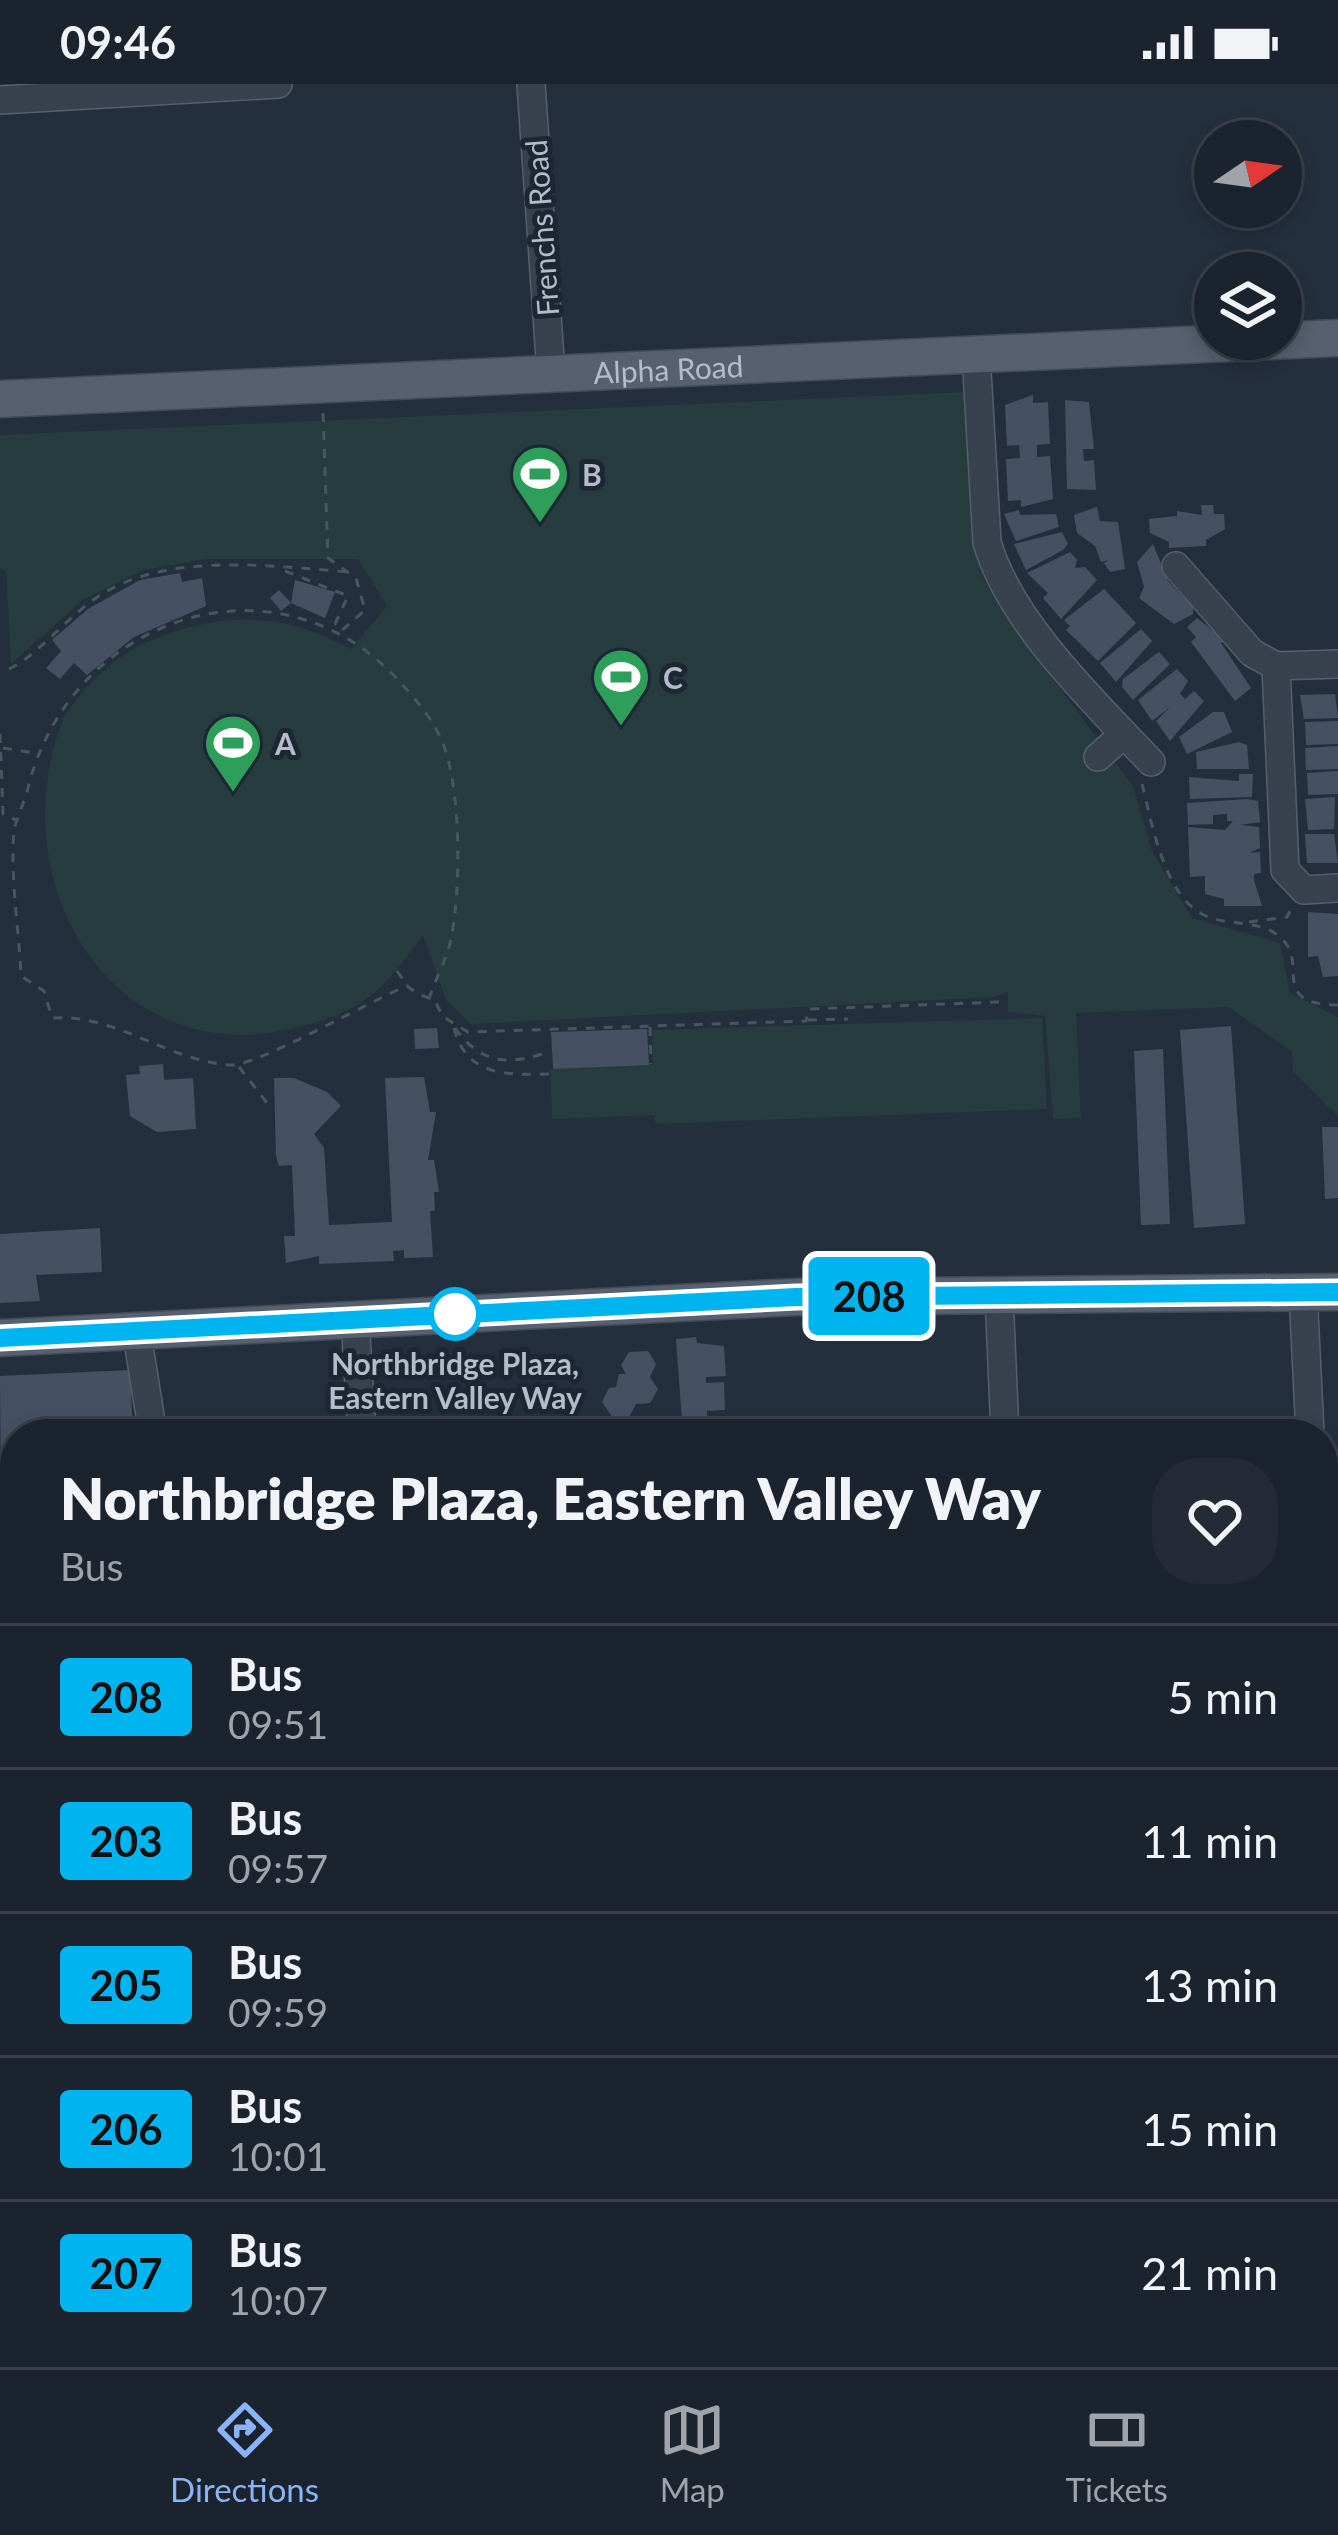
<!DOCTYPE html>
<style>
body{margin:0;font-family:Lato,sans-serif;background:#242b36;color:#f1f3f6;height:100vh;display:flex;flex-direction:column;font-size:45px;white-space:nowrap}
*{box-sizing:border-box;margin:0}
p{font-size:39px;color:#a0a4aa}
.icon{flex:none;width:66px;height:66px;fill:none;stroke:currentColor;stroke-width:2;stroke-linecap:round;stroke-linejoin:round}
.map{position:relative;flex:1;overflow:hidden}
.panel{position:absolute;left:0px;top:1335px;width:1338px;height:948px;display:flex;flex-direction:column;background:#1b232e;border-radius:48px 48px 0 0;box-shadow:0 6px 18px #0003,0 0 0 3px #39404a}
.panel>*{flex:none}
.badge{padding:0 24px;border-radius:9px;font-size:42px;line-height:78px}
.needle{width:78px;rotate:77deg}
.tools{position:absolute;left:1194px;top:36px;display:grid;gap:24px}
.tools a{display:grid;place-items:center;width:108px;height:108px;border-radius:50%;background:#1b232e;box-shadow:0 6px 18px #0003,0 0 0 3px #39404a;font-size:60px}
.map>.badge{position:absolute;translate:-50% -50%;box-shadow:0 0 0 6px #fff}
.round{display:grid;place-items:center;flex:none;width:126px;height:126px;border-radius:48px;background:#242b36}
.summary{display:flex;align-items:center;justify-content:space-between;height:204px;padding:0 60px}
h1{font-size:57px;font-weight:800;line-height:90px}
ul{padding:0;list-style:none}
li{display:flex;align-items:center;gap:36px;height:144px;padding:0 60px;border-top:3px solid #39404a}
li div{flex:1}
li b{display:block;font-size:45px}
li em{font-style:normal}
li .badge{min-width:132px;font-weight:700;text-align:center}
.status{display:flex;justify-content:space-between;align-items:center;height:84px;padding:0 60px;background:#1b232e;direction:ltr}
.status svg{height:33px;fill:currentColor}
.menu{display:flex;justify-content:space-around;align-items:center;height:168px;border-top:3px solid #39404a;background:#1b232e;font-size:33px;color:#a0a4aa}
.menu a{display:grid;justify-items:center;gap:6px}
.menu .selected{color:#8ab4f8}
.map>svg:first-child{display:block}
.green{fill:#263c3f}
.building{fill:#455162}
.lines{fill:none;stroke-linecap:round;stroke-linejoin:round}
.minor-casing{stroke:#565f6c;stroke-width:30}
.major-casing{stroke:#414a57;stroke-width:39}
.path{stroke:#44595c;stroke-width:3;stroke-dasharray:9 9;stroke-linecap:butt}
.minor{stroke:#38414e;stroke-width:27}
.major{stroke:#56606e;stroke-width:36}
.line-casing{stroke:#fff;stroke-width:27}
.line{stroke:#00b5ef;stroke-width:18}
.stop-dot{fill:#fff;stroke:#00b5ef;stroke-width:6}
.labels{text-anchor:middle;dominant-baseline:central;stroke-width:10;stroke-linejoin:round;paint-order:stroke}
.street-label{font-size:30px;fill:#b4bcc9;stroke:#1d2633}
.poi-label{font-size:30px;font-weight:bold;fill:#b4bcc9;stroke:#1d2633;text-anchor:start}
.stop-label{font-size:30px;font-weight:bold;fill:#b4bcc9;stroke:#1d2633}
</style>
<div class="status"><b>09:46</b><svg viewBox="0 0 49 12"><path d="M0 12V9h3v3zM5 12V6h3v6zM10 12V3h3v9zM15 12V0h3v12zM26 1h20v11H26zM47 4h2v5h-2z"/></svg></div>
<div class="map">
<svg width="1338" height="2283" viewBox="0 0 1338 2283">
<rect width="100%" height="100%" fill="#242f3e"/>
<g class="green">
<path d="M965 308 980 488 1003 528 1133 702 1152 767 1192 834 1280 859 1290 909 1338 933V1032L1293 988 1292 968 1229 923 1076 929 1081 1034 1053 1035 1045 932 1008 928V908L994 913 471 940 446 916 423 851C405 875 388 901 362 918 339 933 312 940 286 946 105 983 0 791 64 633 86 600 115 571 152 556 224 527 282 528 351 565L387 522 358 475H206L143 486 84 515 11 580 6 486 0 485V351Z"/>
<path d="M1042 934 1047 1025 656 1040 654 1031 552 1035 550 985 653 980 652 946Z"/>
</g>
<g class="building">
<path d="M1033 311V319L1048 318 1050 360 1037 361V373L1050 372 1053 415 1021 423V416L1008 417 1006 375 1020 374 1019 361 1007 362 1005 321Z"/>
<path d="M1065 316 1089 318 1094 365H1083L1084 377 1094 376 1096 406 1067 405Z"/>
<path d="M1201 421H1213L1214 430H1224L1225 445 1206 456V462L1169 464V458L1150 449 1149 435 1177 432V427L1202 431Z"/>
<path d="M1097 423 1100 437 1118 438 1125 485 1110 488 1104 479 1109 476 1101 478 1095 462 1077 449 1074 431Z"/>
<path d="M1019 426 1020 431 1056 430 1059 443 1016 457 1004 430Z"/>
<path d="M1062 448 1068 460 1063 466 1026 486 1014 460Z"/>
<path d="M1153 460 1168 497 1193 523V530L1174 540 1139 514 1144 503 1137 478Z"/>
<path d="M1070 468 1077 476 1075 484 1085 483 1097 496 1061 535 1043 514 1048 509 1027 489Z"/>
<path d="M180 489 182 498 202 494 206 522 134 553 87 591 74 579 60 595 46 584 61 567 52 556 88 525 140 496Z"/>
<path d="M295 496 335 508 325 534 291 519 281 527 270 514 279 506 291 519Z"/>
<path d="M1104 505 1136 539 1098 577 1066 546 1070 542 1064 536Z"/>
<path d="M1197 534 1225 556 1221 559 1251 604 1235 617 1191 558 1196 553 1187 543Z"/>
<path d="M1141 545 1152 557 1116 598 1100 579Z"/>
<path d="M1159 568 1170 580 1133 616 1122 603 1123 595Z"/>
<path d="M1177 585 1188 597 1180 610 1185 615 1194 607 1204 617 1170 657 1156 637 1170 623 1152 637 1138 616Z"/>
<path d="M1335 610 1338 634 1304 635 1300 611Z"/>
<path d="M1213 628H1224L1232 648 1187 670 1179 653Z"/>
<path d="M1338 637V660L1306 661 1305 638Z"/>
<path d="M1239 658 1247 661 1249 685H1197L1196 668Z"/>
<path d="M1338 662V685L1306 686 1305 664Z"/>
<path d="M1338 687V710L1308 711 1307 689Z"/>
<path d="M1239 690H1253L1252 713 1190 715 1189 693 1239 697Z"/>
<path d="M1335 713 1334 745 1308 746 1305 715Z"/>
<path d="M1248 715 1258 717 1260 738 1240 741 1259 743 1260 764 1249 769 1260 768 1261 789 1254 790V796L1262 822H1224V815L1205 810V792L1190 793 1188 743 1225 746 1233 737H1227V730L1213 731V740L1188 741 1187 719Z"/>
<path d="M1305 750H1334L1338 779H1307Z"/>
<path d="M1308 828 1338 830V892L1323 893 1318 872 1308 873Z"/>
<path d="M1231 942 1245 1140 1194 1144 1180 946Z"/>
<path d="M437 944 439 964 415 965 414 945Z"/>
<path d="M647 945 649 981 553 985 551 948Z"/>
<path d="M1163 965 1170 1140 1141 1141 1134 967Z"/>
<path d="M163 980 164 996 193 994 196 1045 157 1048 130 1032 126 991 140 990 139 982Z"/>
<path d="M424 993 430 1028H436L428 1076H434L439 1108H434L435 1127H430L433 1173 404 1174V1166L393 1167 394 1177 319 1180V1172L286 1179 284 1152H295L292 1081 279 1082 276 1072 274 994H294L327 1008 341 1022 314 1050 324 1064 329 1141 392 1138 385 994Z"/>
<path d="M1322 1043H1338V1114L1325 1115Z"/>
<path d="M100 1144 102 1188 36 1191 40 1217 0 1219V1150Z"/>
<path d="M696 1253 697 1259 724 1262 726 1292 706 1293V1299L724 1298 725 1326 707 1327V1333L727 1332 728 1350H683L676 1255Z"/>
<path d="M648 1267 656 1280 650 1293 658 1305 650 1319 636 1320 629 1333 613 1334 602 1318 609 1304 616 1303 619 1290H626L621 1281 629 1268Z"/>
<path d="M130 1286 133 1350H15V1694L3 1695 0 1292Z"/>
<path d="M1338 1610V1640L1323 1647V1622Z"/>
</g>
<g class="lines">
<g class="minor-casing">
<g id="minor">
<path d="M531 0 551 289"/>
<path d="M0 16 278 0"/>
<path d="M976 270 987 458C1009 537 1095 619 1151 678"/>
<path d="M1176 482 1252 569 1276 582 1338 580"/>
<path d="M1276 582 1285 786 1304 806 1338 804"/>
<path d="M1098 673 1124 650"/>
<path d="M1303 1208 1310 1350"/>
<path d="M999 1211 1005 1350"/>
<path d="M355 1235 362 1350"/>
<path d="M136 1244 153 1350"/>
<path d="M1323 1608 1338 1598"/>
<path d="M1323 1696 1338 1717"/>
<path d="M0 1760 15 1759"/>
<path d="M1323 1883H1336"/>
<path d="M1323 2084 1338 2127"/>
<path d="M0 2228 3 2283"/>
<path d="M297 2268 298 2283"/>
<path d="M595 2268 596 2283"/>
<path d="M1131 2268 1135 2283"/>
</g>
</g>
<g class="major-casing">
<g id="major">
<path id="s1" d="M0 315 1338 254"/>
<path d="M0 1254 796 1213 1338 1208"/>
</g>
</g>
<g class="path">
<path d="M323 329 328 474 356 494 365 526 339 549"/>
<path d="M285 487 348 512 335 540 328 537"/>
<path d="M9 585C39 571 68 531 102 510 170 468 272 482 348 488"/>
<path d="M0 650 3 730 16 736"/>
<path d="M3 664 35 669"/>
<path d="M1142 700C1152 739 1164 812 1204 831 1228 843 1261 834 1282 855 1309 881 1268 920 1338 921"/>
<path d="M1249 838 1287 833 1290 827"/>
<path d="M397 887 406 900"/>
<path d="M429 915C435 895 447 875 451 855 461 805 461 713 445 665 437 640 418 618 400 598 277 462 70 533 28 704 25 718 16 734 14 747 10 793 19 845 21 892L44 907 52 934C114 929 168 977 230 981 256 983 371 916 407 902 416 909 424 913 435 916L442 932 468 948 806 937 809 925 999 918"/>
<path d="M808 936 848 935"/>
<path d="M650 943 651 980"/>
<path d="M454 944C466 993 508 991 550 990"/>
<path d="M455 944C481 981 511 982 550 967"/>
<path d="M239 983 271 1024"/>
<path d="M1323 1507 1338 1523"/>
<path d="M1323 1651 1324 1652"/>
<path d="M0 2054H15"/>
</g>
<use href="#minor" class="minor"/>
<use href="#major" class="major"/>
</g>
<g class="lines">
<g class="line-casing">
<path id="line" d="M0 1254 796 1213 1338 1208"/>
</g>
<use href="#line" class="line"/>
</g>
<defs>
<g id="stadium-pin" transform="scale(3)"><path d="M0 17L-7.5 6A9.5 9.5 0 1 1 7.5 6Z" fill="#2e9e5b" stroke="#1d2633"/><path d="M0-5a6.5 5 0 1 0 0 10a6.5 5 0 1 0 0-10ZM-3.5-1.8h7v3.6h-7Z" fill="#fff"/></g>
</defs>
<g fill-rule="evenodd">
<use href="#stadium-pin" x="540" y="390"/>
<use href="#stadium-pin" x="621" y="593"/>
<use href="#stadium-pin" x="233" y="659"/>
</g>
<circle class="stop-dot" cx="455" cy="1230" r="24"/>
<g class="labels">
<g class="street-label">
<text transform="translate(541 144) rotate(-94)">Frenchs Road</text>
<text stroke="none"><textPath href="#s1" startOffset="669">Alpha Road</textPath></text>
</g>
<g class="poi-label">
<text x="582" y="390">B</text>
<text x="663" y="593">C</text>
<text x="275" y="659">A</text>
</g>
<g class="stop-label">
<text x="455" y="1279">Northbridge Plaza,<tspan x="455" dy="34">Eastern Valley Way</tspan></text>
</g>
</g>
</svg>
<div class="tools">
<a><svg class="needle" viewBox="-14 -14 28 28"><path d="M0-13l5 13h-10z" fill="#e53935"/><path d="M0 13l5-13h-10z" fill="#a0a4aa"/></svg></a>
<a><svg class="icon" aria-label="layers" viewBox="0 0 24 24"><path d="M12 4l9 5-9 5-9-5zM3 14l9 5 9-5"/></svg></a>
</div>
<b class="badge" style="left:869px;top:1212px;background:#00b5ef;color:#111">208</b>
<section class="panel">
<div class="summary"><div><h1>Northbridge Plaza, Eastern Valley Way</h1><p>Bus</p></div><a class="round"><svg class="icon" aria-label="heart" viewBox="0 0 24 24"><path d="M12 20l-8-8c-3-5 5-10 8-4 3-6 11-1 8 4z"/></svg></a></div>
<ul>
<li><span class="badge" style="background:#00b5ef;color:#111">208</span><div><b>Bus</b><p>09:51</p></div><em>5 min</em></li>
<li><span class="badge" style="background:#00b5ef;color:#111">203</span><div><b>Bus</b><p>09:57</p></div><em>11 min</em></li>
<li><span class="badge" style="background:#00b5ef;color:#111">205</span><div><b>Bus</b><p>09:59</p></div><em>13 min</em></li>
<li><span class="badge" style="background:#00b5ef;color:#111">206</span><div><b>Bus</b><p>10:01</p></div><em>15 min</em></li>
<li><span class="badge" style="background:#00b5ef;color:#111">207</span><div><b>Bus</b><p>10:07</p></div><em>21 min</em></li>
</ul>
</section>
</div>
<nav class="menu">
<a class="selected"><svg class="icon" aria-label="directions" viewBox="0 0 24 24"><path d="M12 3l9 9-9 9-9-9zM9 14v-3h6M13 9l2 2-2 2"/></svg>Directions</a>
<a><svg class="icon" aria-label="map" viewBox="0 0 24 24"><path d="M3 6l6-2 6 2 6-2v14l-6 2-6-2-6 2zM9 4v14M15 6v14"/></svg>Map</a>
<a><svg class="icon" aria-label="tickets" viewBox="0 0 24 24"><path d="M3 7h18v10H3zM15 7v10"/></svg>Tickets</a>
</nav>
